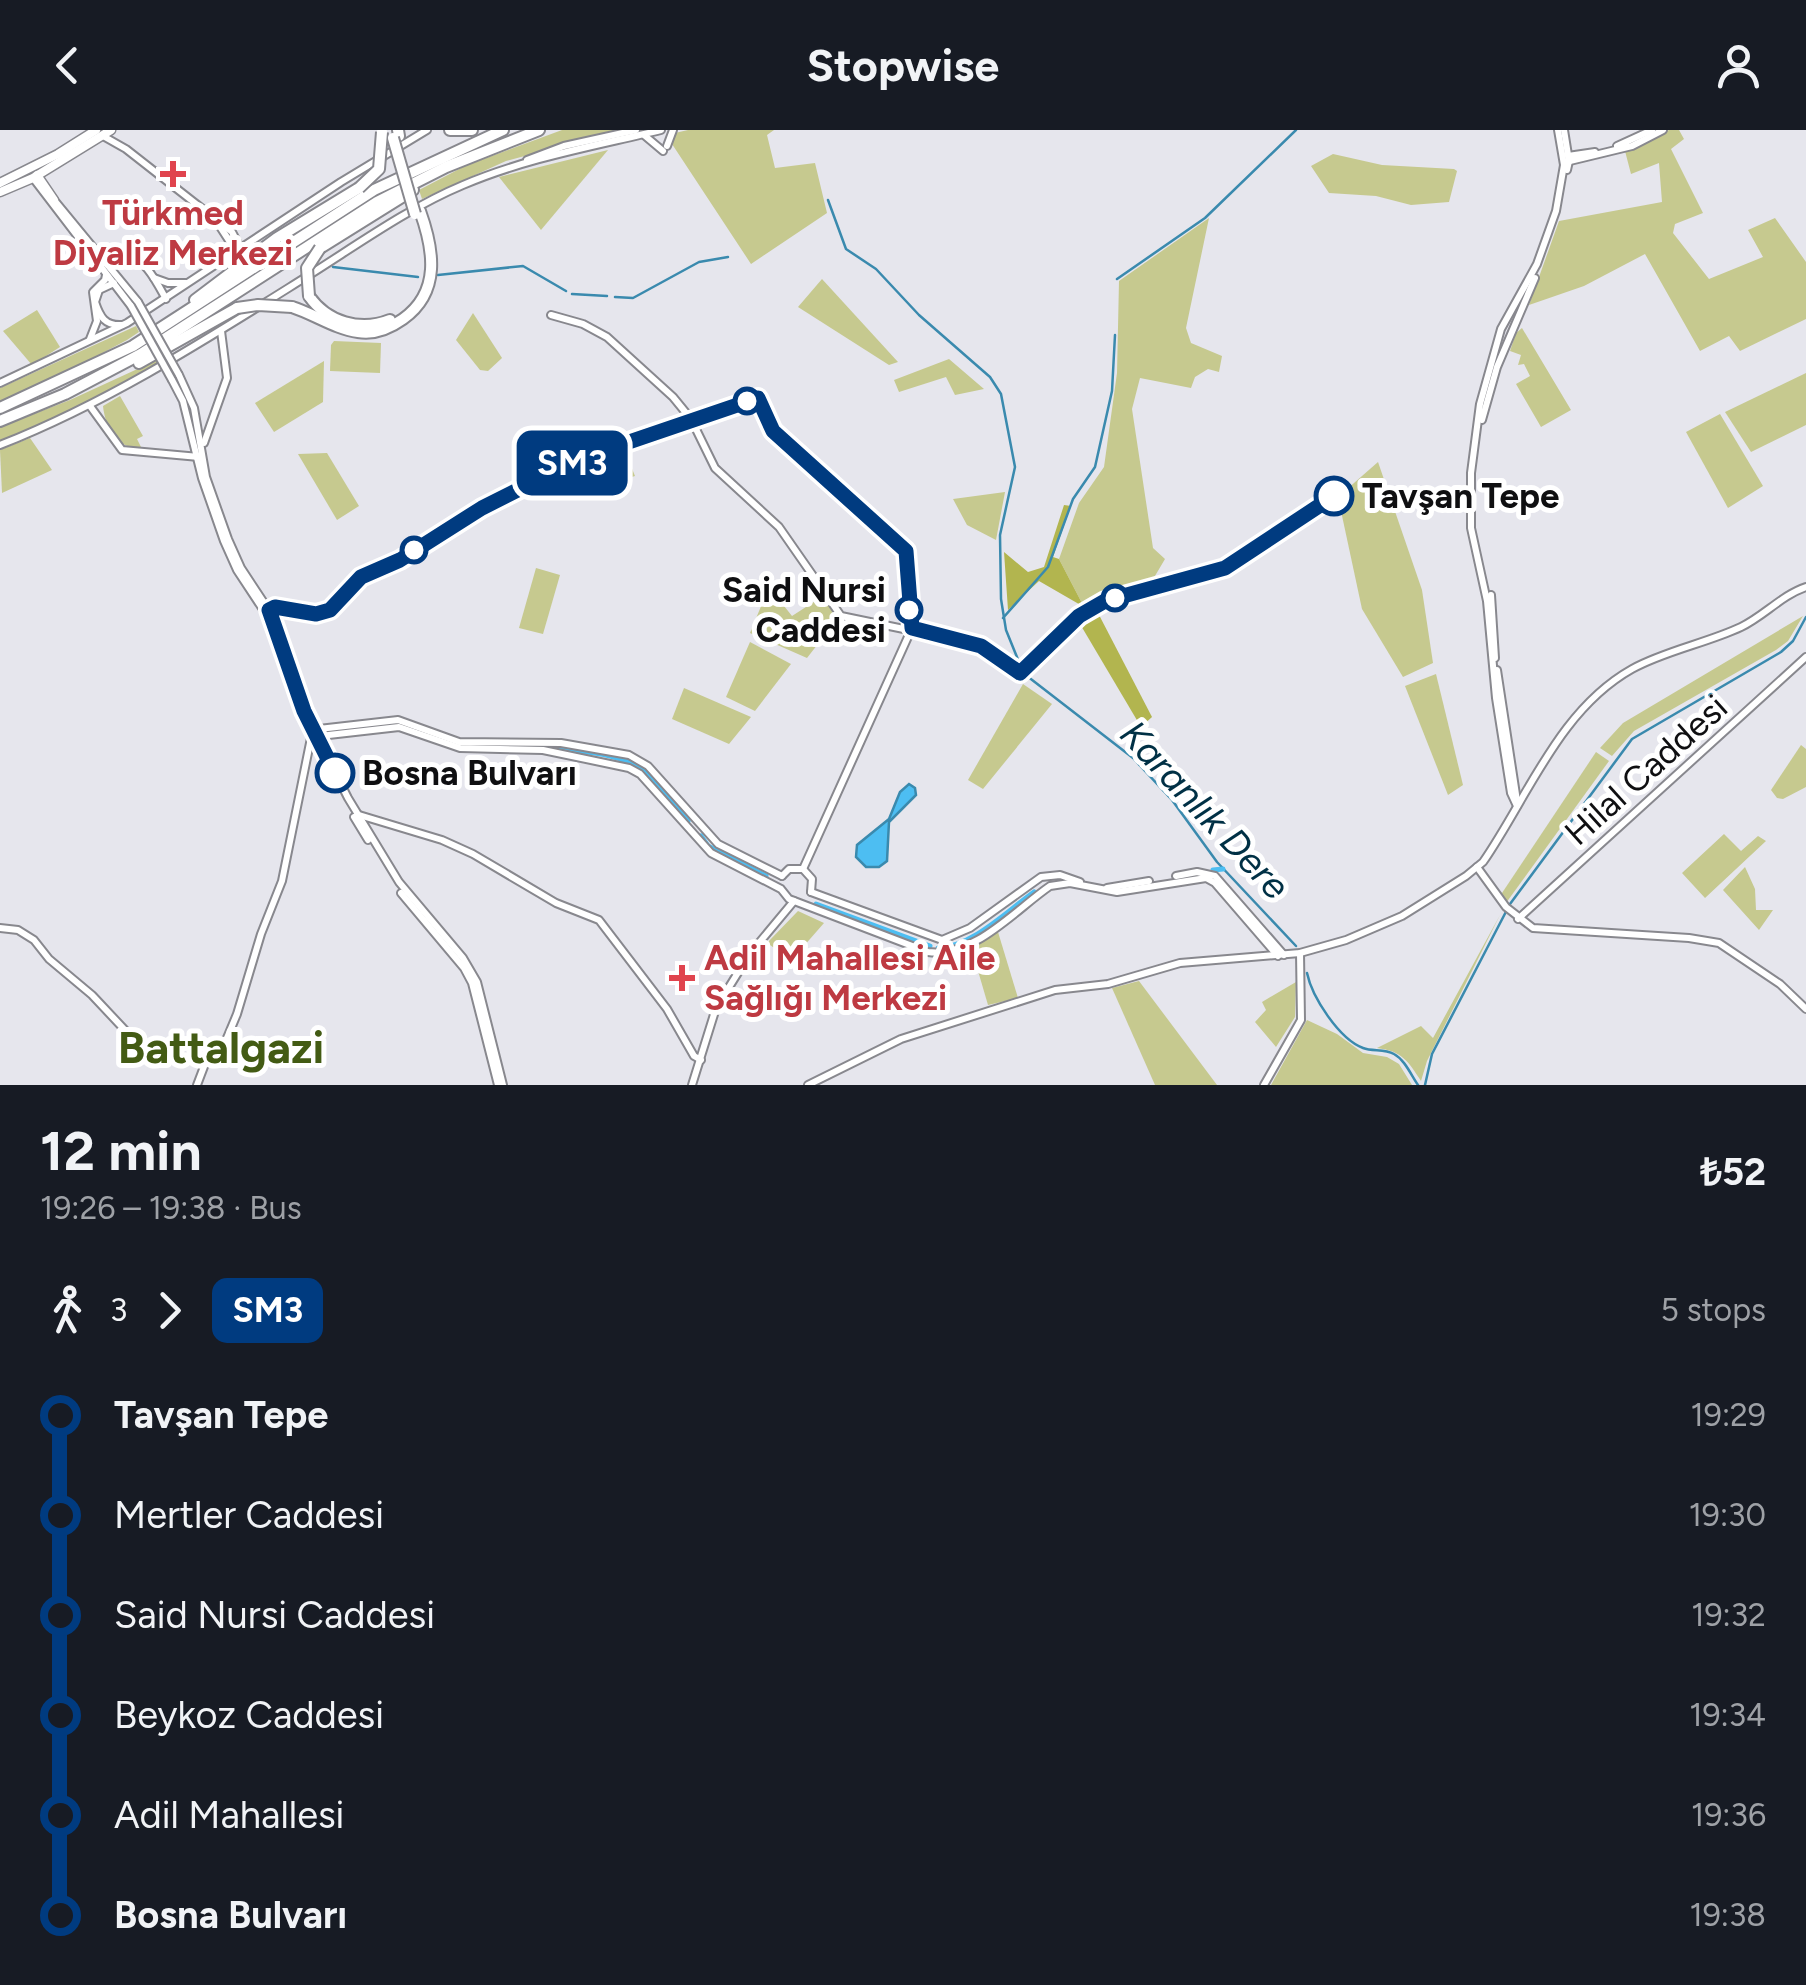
<!DOCTYPE html>
<meta charset="utf-8">
<style>
body{margin:0;font-family:Figtree,sans-serif;background:#20242c;color:#f1f3f6;height:100vh;display:flex;flex-direction:column;font-size:38px;white-space:nowrap}
*{box-sizing:border-box;margin:0}
p{font-size:32px;color:#9ea1a6}
.icon{flex:none;width:55px;height:55px;fill:none;stroke:currentColor;stroke-width:2;stroke-linecap:round;stroke-linejoin:round}
.map{position:relative;height:955px;overflow:hidden}
.panel{display:flex;flex-direction:column;background:#171b24;flex:1}
.panel>*{flex:none}
.badge{padding:0 20px;border-radius:15px;font-size:35px;line-height:65px}
.map>.badge{position:absolute;translate:-50% -50%;box-shadow:0 0 0 5px #fff}
.legs{display:flex;align-items:center;gap:15px;height:110px;padding:0 40px;font-size:32px}
.legs p{margin-inline-start:auto}
.headline{display:flex;align-items:center;justify-content:space-between;height:170px;padding:0 40px}
h1{font-size:55px;font-weight:700;line-height:75px}
ul{padding:0 40px;list-style:none}
li{display:flex;align-items:center;gap:35px;height:100px;font-size:38px}
li i{display:grid;place-items:center;width:15px;height:100%;margin:0 12px;background:currentColor}
li i::after{content:'';width:25px;height:25px;margin:-12px;border:8px solid;border-radius:50%;background:#171b24}
li p{margin-inline-start:auto}
li:first-child i{background:linear-gradient(#0000 50%,currentColor 0)}
li:last-child i{background:linear-gradient(currentColor 50%,#0000 0)}
header{display:flex;justify-content:space-between;align-items:center;height:130px;padding:0 40px;background:#171b24;font-size:45px;font-weight:700}
.map>svg:first-child{display:block}
.green{fill:#c6c98f}
.forest{fill:#b2b54f}
.water{fill:#4dbef2;stroke:#3a8aae;stroke-width:2.5}
.lines{fill:none;stroke-linecap:round;stroke-linejoin:round}
.stream{stroke:#3a8aae;stroke-width:2.5}
.canal{stroke:#4dbef2;stroke-width:5}
.secondary-casing{stroke:#88888e;stroke-width:10}
.primary-casing{stroke:#88888e;stroke-width:11}
.highway-casing{stroke:#88888e;stroke-width:14}
.secondary{stroke:#fff;stroke-width:6}
.primary{stroke:#fff;stroke-width:8}
.highway{stroke:#fff;stroke-width:10}
.secondary-bridge-casing{stroke:#88888e;stroke-width:10;stroke-linecap:butt}
.highway-bridge-casing{stroke:#88888e;stroke-width:14;stroke-linecap:butt}
.secondary-bridge{stroke:#fff;stroke-width:6}
.highway-bridge{stroke:#fff;stroke-width:10}
.line-1-casing{stroke:#fff;stroke-width:22}
.line-1{stroke:#003b80;stroke-width:15}
.health-dot{fill:#e0444e;stroke:#fff;stroke-width:4}
.stop-1-dot{fill:#fff;stroke:#003b80;stroke-width:5}
.labels{text-anchor:middle;dominant-baseline:central;stroke-width:10;stroke-linejoin:round;paint-order:stroke}
.health-label{font-size:35px;font-weight:bold;fill:#be3a42;stroke:#fff}
.stop-label{font-size:35px;font-weight:bold;fill:#0f0f11;stroke:#fff;text-anchor:start}
.street-label{font-size:35px;fill:#0f0f11;stroke:#fff}
.water-label{font-size:38px;font-style:italic;fill:#003045;stroke:#fff}
.district-label{font-size:45px;font-weight:bold;fill:#435b14;stroke:#fff}
</style>
<header><svg class="icon" aria-label="back" viewBox="0 0 24 24"><path d="M15 5l-7 7 7 7"/></svg>Stopwise<svg class="icon" aria-label="person" viewBox="0 0 24 24"><circle cx="12" cy="8" r="4"/><path d="M4 21q1-7 8-7t8 7"/></svg></header>
<div class="map">
<svg width="1806" height="955" viewBox="0 0 1806 955">
<rect width="100%" height="100%" fill="#e6e6ed"/>
<g class="green">
<path d="M562 0H621L506 31 422 69 419 60 465 36Z"/>
<path d="M688 0H774L767 5 775 38 815 33 827 83 751 134 672 14 675 3Z"/>
<path d="M1669 0H1679L1684 9 1671 19 1703 83 1675 94 1673 103 1709 149 1763 127 1748 100 1775 88 1806 132V189L1740 221 1729 206 1700 221 1645 124 1584 156 1529 175 1559 91 1662 72 1659 33 1631 44 1625 21Z"/>
<path d="M608 20 541 100 499 47Z"/>
<path d="M1333 24 1382 35 1454 39 1457 41 1449 72 1411 75 1376 66 1329 63 1311 36Z"/>
<path d="M1209 88 1186 198 1191 213 1222 226 1219 242 1208 239 1195 247 1191 258 1140 248 1132 279 1153 418 1165 429 1152 451 1084 477 1059 429 1079 373 1104 337 1117 243 1119 151Z"/>
<path d="M822 149 898 232 889 235 798 177Z"/>
<path d="M37 180 60 217 32 235 3 201Z"/>
<path d="M473 183 502 228 488 241 480 240 456 210Z"/>
<path d="M136 196 139 202 127 210 38 257 0 272V258Z"/>
<path d="M1522 198 1571 280 1541 297 1516 254 1530 246 1524 234 1518 235 1521 225 1510 221 1516 203Z"/>
<path d="M334 211 381 213 380 243 330 241 331 215Z"/>
<path d="M949 229 984 259 955 265 946 247 899 262 894 250Z"/>
<path d="M157 230 160 235 88 275 0 312V297L70 270Z"/>
<path d="M324 231 323 272 274 302 255 273Z"/>
<path d="M1806 243V295L1751 322 1725 282Z"/>
<path d="M120 266 143 306 137 309 141 317C118 321 105 297 103 276Z"/>
<path d="M1720 284 1763 356 1728 378 1686 302Z"/>
<path d="M30 308 52 340 2 363 0 320Z"/>
<path d="M624 319 635 346 593 359 579 334Z"/>
<path d="M327 323 359 376 337 390 298 324Z"/>
<path d="M1378 332 1422 460 1433 533 1403 547 1362 479 1338 367Z"/>
<path d="M1005 362 996 410 967 395 953 369Z"/>
<path d="M536 438 560 445 543 504 519 498Z"/>
<path d="M769 457 792 486 823 466 839 487 807 528 750 503Z"/>
<path d="M1803 486 1788 511 1776 520 1634 601 1612 626 1600 618 1623 593Z"/>
<path d="M750 512 791 534 755 581 726 567Z"/>
<path d="M1436 544 1463 655 1448 665 1405 556Z"/>
<path d="M1023 554 1052 574 983 659 968 650Z"/>
<path d="M684 558 751 587 729 614 672 589Z"/>
<path d="M1801 615 1806 619V657L1783 669 1777 668 1771 660Z"/>
<path d="M1596 622 1609 631 1506 773 1500 766Z"/>
<path d="M1724 704 1741 721 1758 706 1766 711 1705 768 1682 743Z"/>
<path d="M1745 737 1755 759 1756 780H1773L1759 800 1723 760Z"/>
<path d="M798 781 824 793 796 825 810 833 805 839 767 813Z"/>
<path d="M1500 785 1427 931 1421 951C1408 931 1402 921 1377 918L1421 896 1433 908Z"/>
<path d="M998 802 1018 868 988 875 971 817Z"/>
<path d="M1139 851 1217 955H1155L1112 858Z"/>
<path d="M1296 852 1295 887 1276 917 1255 892 1266 880 1262 872Z"/>
<path d="M1307 890 1337 904 1363 923 1387 927 1399 934 1412 955H1271Z"/>
</g>
<g class="forest">
<path d="M1064 375 1071 376 1053 427 1059 429 1084 477 1039 451 1008 480 1004 422 1028 442 1044 437Z"/>
<path d="M1098 483 1152 587 1141 597 1080 494Z"/>
</g>
<path class="water" d="M909 654 915 658 916 665 889 692 887 731 879 737H866L856 727 857 715 889 689 900 662Z"/>
<g class="lines">
<g class="stream">
<path d="M828 70 846 119 876 139 919 185 990 247 1001 264 1015 337 1000 405 1001 469 1006 500 1021 537"/>
<path d="M333 137 418 147"/>
<path d="M438 145 523 136 566 161"/>
<path d="M1117 149 1205 88 1296 0"/>
<path d="M572 164 607 166"/>
<path d="M615 167 633 168 699 132 728 127"/>
<path d="M1003 488 1048 437 1073 369 1095 337 1112 261 1115 205"/>
<path d="M1027 546 1133 628 1172 670 1217 732 1296 816"/>
<path d="M1307 843C1312 867 1339 909 1363 918 1373 922 1384 918 1394 924 1405 930 1411 945 1418 955"/>
<path d="M1425 955 1432 924 1510 774 1632 609 1781 522 1793 511 1806 487"/>
</g>
<g class="canal">
<path d="M551 618C580 622 622 622 645 642 661 656 674 675 688 691"/>
<path d="M701 706 708 716 766 746"/>
<path d="M1213 740 1223 739"/>
<path d="M816 774 930 816"/>
<path d="M938 818C973 816 1006 782 1034 762"/>
</g>
<g class="secondary-casing">
<g id="secondary">
<path d="M1564 0 1569 31 1567 40"/>
<path d="M644 5 663 21"/>
<path d="M103 6 126 19 232 102 241 119"/>
<path d="M667 16 673 0"/>
<path d="M1617 16 1652 0"/>
<path d="M1568 26 1595 22"/>
<path d="M527 30 564 16 636 0"/>
<path d="M1570 31 1632 16 1663 0"/>
<path d="M33 48 131 176"/>
<path d="M54 70 138 172"/>
<path d="M219 95 230 112 225 127"/>
<path d="M108 133 124 123C145 128 156 151 166 169"/>
<path d="M154 148 168 153H186"/>
<path d="M114 153 99 160 95 172C100 187 105 196 122 195"/>
<path d="M551 185 583 194 607 207 673 267 691 289 715 338 779 397 841 486 981 515 1020 543"/>
<path d="M90 209 97 191 93 162 105 150 106 145"/>
<path d="M179 245 194 278 206 347 228 409 241 438 272 485 304 581 348 668 399 752 463 828 477 852 503 955"/>
<path d="M172 250 183 271 202 348 224 411 237 440 268 487 299 583 320 623"/>
<path d="M0 253 127 193 341 52 427 0"/>
<path d="M90 276 122 320 199 327"/>
<path d="M1482 290 1497 237 1535 148"/>
<path d="M204 313 227 248 221 201"/>
<path d="M0 315C109 272 207 209 306 147 357 115 408 78 463 55 526 28 595 16 661 0"/>
<path d="M1491 465 1495 528"/>
<path d="M1497 540 1517 671"/>
<path d="M310 600 398 590 459 612 561 613 629 625 648 636 718 714 782 746"/>
<path d="M311 607 399 597 460 618 543 620 629 638 640 644 711 723 781 759 789 769 928 822C974 828 1015 780 1050 756L1070 753 1117 762 1206 748 1215 753 1278 826"/>
<path d="M1517 676 1511 663 1496 568 1487 471 1471 398V343L1480 274 1501 199 1537 134 1556 81 1564 35 1558 0"/>
<path d="M359 685 442 710 473 724 556 773 599 790 667 879 694 926 701 930"/>
<path d="M354 687 368 710"/>
<path d="M1477 737 1506 777 1533 798 1689 808 1719 813 1780 854 1806 879"/>
<path d="M803 739 912 498"/>
<path d="M803 739 812 749 811 762"/>
<path d="M782 746 789 739H803"/>
<path d="M1176 746 1197 742 1215 746 1284 825"/>
<path d="M1107 758 1149 751"/>
<path d="M811 762 942 810 970 798 1041 747 1060 745 1080 752"/>
<path d="M401 763 464 838 472 853 498 955"/>
<path d="M1518 789 1806 527"/>
<path d="M0 798 18 800 34 810 49 829 92 865 138 914 205 934"/>
<path d="M197 955 205 934 227 908 237 884 261 804 282 751 311 608"/>
<path d="M692 955 716 878 749 825 794 771"/>
<path d="M808 955 901 909 1055 860 1108 854 1180 833 1300 823 1346 810 1402 786 1466 746 1483 732C1528 667 1559 580 1632 539 1664 521 1707 513 1741 497 1764 486 1782 465 1806 457"/>
<path d="M1264 955 1301 890 1300 823"/>
</g>
</g>
<g class="primary-casing">
<g id="primary">
<path d="M37 45 54 70"/>
<path d="M0 53 58 24 96 0"/>
<path d="M0 62 33 48 111 0"/>
</g>
</g>
<g class="highway-casing">
<g id="highway">
<path d="M398 0 399 6"/>
<path d="M450 0H472"/>
<path d="M320 118 413 60"/>
<path d="M309 166C327 192 360 202 390 190"/>
<path d="M195 170 277 108 359 58"/>
<path d="M292 177C314 184 335 199 358 202 375 205 389 199 403 189 441 162 434 120 420 81"/>
<path d="M139 233 237 178"/>
<path d="M0 278 133 216 374 60 503 0"/>
<path d="M0 291 65 264 141 224 377 72 446 37 539 0"/>
</g>
</g>
<use href="#secondary" class="secondary"/>
<use href="#primary" class="primary"/>
<use href="#highway" class="highway"/>
<g class="secondary-bridge-casing">
<g id="secondary-bridge">
<path d="M138 172 179 245"/>
<path d="M131 176 172 250"/>
</g>
</g>
<g class="highway-bridge-casing">
<g id="highway-bridge">
<path d="M393 8 415 84"/>
<path d="M359 58 379 39 382 2"/>
<path d="M309 166 307 138 320 118"/>
<path d="M237 178 258 175 292 177"/>
</g>
</g>
<use href="#secondary-bridge" class="secondary-bridge"/>
<use href="#highway-bridge" class="highway-bridge"/>
</g>
<g class="lines">
<g class="line-1-casing">
<path id="line-1" d="M335 643 304 581 269 480 275 477 316 484 330 480 361 447 400 430 482 378 579 329 758 268 773 301 906 421 912 498 981 516 1020 543 1079 486 1105 471 1225 438 1334 366"/>
</g>
<use href="#line-1" class="line-1"/>
</g>
<g class="health-dot">
<path d="M168 29h10v10h10v10h-10v10h-10v-10h-10v-10h10z"/>
<path d="M677 833h10v10h10v10h-10v10h-10v-10h-10v-10h10z"/>
</g>
<g class="stop-1-dot">
<circle cx="747" cy="271" r="12"/>
<circle cx="1334" cy="366" r="18"/>
<circle cx="414" cy="420" r="12"/>
<circle cx="1115" cy="468" r="12"/>
<circle cx="909" cy="480" r="12"/>
<circle cx="335" cy="643" r="18"/>
</g>
<g class="labels">
<g class="health-label">
<text x="173" y="83">Türkmed<tspan x="173" dy="40">Diyaliz Merkezi</tspan></text>
<text x="704" y="828" text-anchor="start">Adil Mahallesi Aile<tspan x="704" dy="40">Sağlığı Merkezi</tspan></text>
</g>
<g class="stop-label">
<text x="1362" y="366">Tavşan Tepe</text>
<text x="886" y="460" text-anchor="end">Said Nursi<tspan x="886" dy="40">Caddesi</tspan></text>
<text x="362" y="643">Bosna Bulvarı</text>
</g>
<g class="street-label">
<text transform="translate(1646 640) rotate(-42)">Hilal Caddesi</text>
</g>
<g class="water-label">
<text transform="translate(1205 680) rotate(47)">Karanlık Dere</text>
</g>
<g class="district-label">
<text x="221" y="917">Battalgazi</text>
</g>
</g>
</svg>
<b class="badge" style="left:572px;top:333px;background:#003b80;color:#fff">SM3</b>
</div>
<section class="panel">
<div class="headline"><div><h1>12 min</h1><p>19:26 – 19:38 · Bus</p></div><b>₺52</b></div>
<div class="legs"><svg class="icon" aria-label="walk" viewBox="0 0 24 24"><circle cx="13" cy="4" r="2"/><path d="M13 8l-2 6 4 7M11 14l-3 7M7 12l3-4h3l4 4"/></svg>3<svg class="icon" aria-label="forward" viewBox="0 0 24 24"><path d="M9 5l7 7-7 7"/></svg><b class="badge" style="background:#003b80;color:#fff">SM3</b><p>5 stops</p></div>
<ul>
<li><i style="color:#003b80"></i><b>Tavşan Tepe</b><p>19:29</p></li>
<li><i style="color:#003b80"></i><span>Mertler Caddesi</span><p>19:30</p></li>
<li><i style="color:#003b80"></i><span>Said Nursi Caddesi</span><p>19:32</p></li>
<li><i style="color:#003b80"></i><span>Beykoz Caddesi</span><p>19:34</p></li>
<li><i style="color:#003b80"></i><span>Adil Mahallesi</span><p>19:36</p></li>
<li><i style="color:#003b80"></i><b>Bosna Bulvarı</b><p>19:38</p></li>
</ul>
</section>
